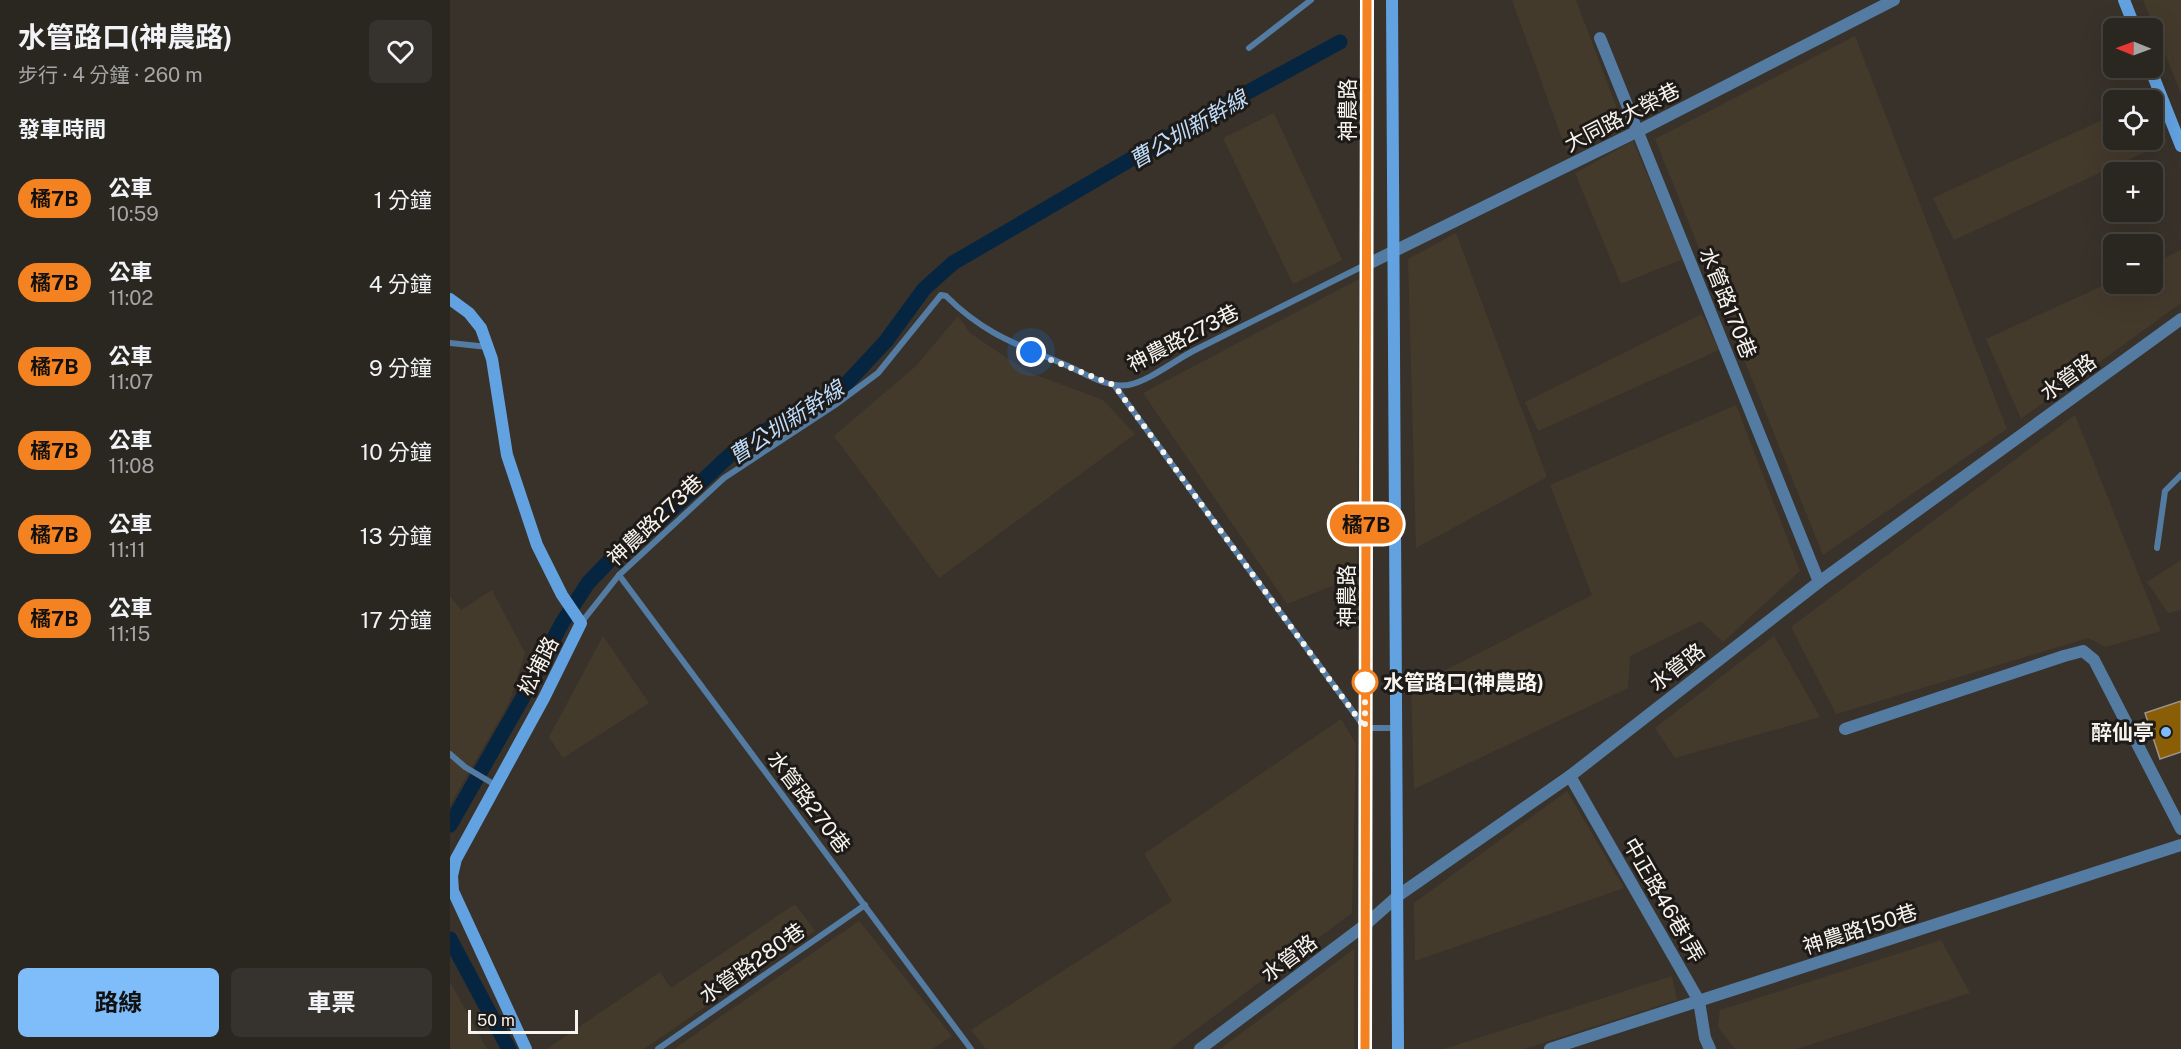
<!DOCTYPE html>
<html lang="zh-TW">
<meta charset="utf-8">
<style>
body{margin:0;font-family:"Public Sans","Noto Sans TC",sans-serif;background:#36322d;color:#f1f3f6;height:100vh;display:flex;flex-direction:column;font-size:22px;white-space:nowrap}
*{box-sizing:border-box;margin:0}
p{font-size:20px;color:#a5a5a5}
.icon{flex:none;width:33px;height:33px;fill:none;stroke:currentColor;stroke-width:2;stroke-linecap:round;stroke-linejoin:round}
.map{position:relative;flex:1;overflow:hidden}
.drawer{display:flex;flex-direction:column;background:#2a2620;width:450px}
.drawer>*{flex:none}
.badge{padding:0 12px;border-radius:20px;font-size:21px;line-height:39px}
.needle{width:39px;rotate:271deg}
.controls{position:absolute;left:1653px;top:18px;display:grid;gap:12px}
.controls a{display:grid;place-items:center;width:60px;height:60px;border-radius:9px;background:#2a2620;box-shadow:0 6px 24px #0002,0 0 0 2px #46433e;font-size:30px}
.scale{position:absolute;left:18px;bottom:15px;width:110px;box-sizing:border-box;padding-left:6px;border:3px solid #f7f3ee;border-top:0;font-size:16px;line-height:21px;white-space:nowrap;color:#f7f3ee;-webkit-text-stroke:4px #1d1a17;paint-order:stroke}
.you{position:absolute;width:30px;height:30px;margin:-15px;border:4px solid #fff;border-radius:50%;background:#1a73e8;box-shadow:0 0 0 9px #1a73e833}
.map>.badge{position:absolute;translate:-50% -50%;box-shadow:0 0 0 3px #fff}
h2{padding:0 18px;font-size:22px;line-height:54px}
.round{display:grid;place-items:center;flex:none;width:63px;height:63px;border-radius:9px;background:#36322d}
.summary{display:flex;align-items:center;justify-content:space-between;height:102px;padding:0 18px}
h1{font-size:28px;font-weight:700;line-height:45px}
.cta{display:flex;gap:12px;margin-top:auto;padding:12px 18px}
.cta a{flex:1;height:69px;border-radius:9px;background:#7fbdfa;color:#111;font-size:24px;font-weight:700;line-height:69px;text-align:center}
.cta a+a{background:#36322d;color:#f1f3f6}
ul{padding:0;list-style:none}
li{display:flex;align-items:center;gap:18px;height:84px;padding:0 18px}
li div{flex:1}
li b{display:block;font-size:22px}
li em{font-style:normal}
li .badge{min-width:66px;font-weight:700;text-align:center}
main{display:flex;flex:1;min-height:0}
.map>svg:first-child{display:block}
.built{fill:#443a2c}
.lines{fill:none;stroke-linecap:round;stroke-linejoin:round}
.canal{stroke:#052541;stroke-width:15}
.building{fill:#8a5e07;stroke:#9c948a;stroke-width:1.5}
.lane{stroke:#547ba2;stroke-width:6}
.street{stroke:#547ba2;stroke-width:12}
.secondary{stroke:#63a2e0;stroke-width:12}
.line-casing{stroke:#fff;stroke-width:14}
.line{stroke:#f58220;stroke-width:9}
.walk{stroke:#f7f3ee;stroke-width:6;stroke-dasharray:0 10.8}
.stop-dot{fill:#fff;stroke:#f58220;stroke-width:3}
.poi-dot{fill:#7fbdfa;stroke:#1d1a17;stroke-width:2}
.labels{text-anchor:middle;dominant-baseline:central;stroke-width:6;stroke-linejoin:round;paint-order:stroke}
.street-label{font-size:21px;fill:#f7f3ee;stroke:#1d1a17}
.stop-label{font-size:21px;font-weight:bold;fill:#f7f3ee;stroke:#1d1a17;text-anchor:start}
.poi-label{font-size:21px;font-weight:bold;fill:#f7f3ee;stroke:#1d1a17;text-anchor:end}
.water-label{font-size:22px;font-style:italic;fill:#bedcfc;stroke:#1d1a17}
</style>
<main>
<section class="drawer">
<div class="summary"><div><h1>水管路口(神農路)</h1><p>步行 · 4 分鐘 · 260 m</p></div><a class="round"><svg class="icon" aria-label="heart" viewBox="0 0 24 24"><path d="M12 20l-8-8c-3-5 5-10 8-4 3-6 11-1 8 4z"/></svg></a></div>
<h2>發車時間</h2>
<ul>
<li><span class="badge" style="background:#f58220;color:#111">橘7B</span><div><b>公車</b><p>10:59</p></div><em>1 分鐘</em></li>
<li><span class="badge" style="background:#f58220;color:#111">橘7B</span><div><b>公車</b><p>11:02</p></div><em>4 分鐘</em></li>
<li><span class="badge" style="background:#f58220;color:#111">橘7B</span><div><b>公車</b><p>11:07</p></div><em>9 分鐘</em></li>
<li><span class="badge" style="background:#f58220;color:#111">橘7B</span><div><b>公車</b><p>11:08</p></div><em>10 分鐘</em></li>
<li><span class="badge" style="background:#f58220;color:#111">橘7B</span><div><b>公車</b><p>11:11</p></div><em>13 分鐘</em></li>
<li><span class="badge" style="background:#f58220;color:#111">橘7B</span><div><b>公車</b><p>11:15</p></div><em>17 分鐘</em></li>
</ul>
<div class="cta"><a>路線</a><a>車票</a></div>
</section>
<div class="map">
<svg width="1731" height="1049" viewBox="0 0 1731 1049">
<rect width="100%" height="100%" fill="#38322a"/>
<g class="built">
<path d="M1062 0H1126L1174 127 1116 150Z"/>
<path d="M1693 0H1731V93Z"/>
<path d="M1405 36 1557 429 1373 555 1205 139Z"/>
<path d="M1703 106 1717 142 1504 240 1483 198 1663 115 1664 140H1702Z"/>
<path d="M824 113 892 260 843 284 773 138Z"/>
<path d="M1183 141 1233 259 1171 284 1125 173Z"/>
<path d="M1006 233 1097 477 966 548 958 259Z"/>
<path d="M1731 250V303L1571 419 1536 339 1663 281 1664 284H1702L1703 263Z"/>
<path d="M909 279 907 576 837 604 693 393Z"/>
<path d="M1252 314 1269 350 1088 431 1075 402Z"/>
<path d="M508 316 520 333 578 372 653 400 685 434 489 578 384 436 466 366Z"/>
<path d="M1286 405 1350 571 1273 642 1251 621 1180 656 1178 688 964 789 961 688 1142 595 1100 485Z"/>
<path d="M1625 415 1711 631 1656 647 1638 638 1386 714 1341 627Z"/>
<path d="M1731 560V610L1718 613 1697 582Z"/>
<path d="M42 590 75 653 59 703 0 805V596L11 610Z"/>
<path d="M153 636 199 703 113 758 99 737Z"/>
<path d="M1324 636 1370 717 1225 758 1205 728Z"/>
<path d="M891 719 906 744 902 913 720 1049H536L521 1030 722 901 694 854Z"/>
<path d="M1117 791 1174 888 965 961 964 903Z"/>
<path d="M345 904 365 931 194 1049H98V1048L210 972 221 988Z"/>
<path d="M409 921 502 1036 482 1049H224Z"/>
<path d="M1491 940 1520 993 1347 1049H1285L1268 1027 1270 1010Z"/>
<path d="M904 949V1049H770Z"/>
<path d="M1222 976 1227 1000 1074 1049H994Z"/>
<path d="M0 982 37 1049H0Z"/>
</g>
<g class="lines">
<g class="canal">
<path d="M0 825 72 699 112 623 138 583 161 559 202 528 281 454 303 438 395 385 436 341 474 289 503 263 767 109 890 42"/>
<path d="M0 939 59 1049"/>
</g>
</g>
<path class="building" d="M1731 701V752L1710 759 1695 713Z"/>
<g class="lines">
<g class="lane">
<path d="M799 48 861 0"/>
<path d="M0 343 38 347"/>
<path d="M664 385 915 728H946"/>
<path d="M1707 548 1715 491 1731 475"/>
<path d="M169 575 521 1049"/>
<path d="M131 623 169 575 274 478 385 405 428 373 491 295 496 296C535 335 569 345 618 366 636 374 657 388 678 385 699 381 724 361 743 351 800 322 858 294 915 265"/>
<path d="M0 754 15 767 47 786"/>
<path d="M208 1049 415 905"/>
</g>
<g class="street">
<path d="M1150 38 1369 582"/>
<path d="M916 265 1188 131 1444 0"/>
<path d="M1395 729 1614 656 1633 651 1644 660 1731 829"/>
<path d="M1120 776 1249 1001 1255 1038 1260 1049"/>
<path d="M750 1049 915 925 949 895 1120 776 1369 582 1731 319"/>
<path d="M1100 1049 1731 845"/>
</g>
<g class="secondary">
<path d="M942 0 948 1049"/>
<path d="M1674 0 1685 28"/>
<path d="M1700 68 1731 146"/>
<path d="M0 299 19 313 31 328 42 359 57 455 87 545 112 595 131 623 94 698 6 859 2 876 3 891 76 1049"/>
<path d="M915 1049 917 0"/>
</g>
</g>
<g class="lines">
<g class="line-casing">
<path id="line" d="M915 1049 917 0"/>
</g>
<use href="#line" class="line"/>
<path class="walk" d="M581 352 664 385 915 728V682"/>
</g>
<circle class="stop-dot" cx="915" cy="682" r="12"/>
<circle class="poi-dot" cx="1716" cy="732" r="6"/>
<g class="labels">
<g class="street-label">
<text transform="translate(897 110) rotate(-90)">神農路</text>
<text transform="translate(1172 117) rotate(-27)">大同路大榮巷</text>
<text transform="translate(1278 303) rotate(68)">水管路170巷</text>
<text transform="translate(733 338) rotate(-27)">神農路273巷</text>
<text transform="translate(1618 377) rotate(-36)">水管路</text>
<text transform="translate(205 520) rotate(-43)">神農路273巷</text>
<text transform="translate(896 596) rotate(-90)">神農路</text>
<text transform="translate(88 666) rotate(-63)">松埔路</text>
<text transform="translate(1227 667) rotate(-38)">水管路</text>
<text transform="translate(359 802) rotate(53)">水管路270巷</text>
<text transform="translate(1214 900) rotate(60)">中正路46巷1弄</text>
<text transform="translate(1410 929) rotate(-18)">神農路150巷</text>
<text transform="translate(839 958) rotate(-37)">水管路</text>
<text transform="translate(302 963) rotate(-35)">水管路280巷</text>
</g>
<g class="stop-label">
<text x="933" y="682">水管路口(神農路)</text>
</g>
<g class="poi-label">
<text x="1704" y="732">醉仙亭</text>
</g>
<g class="water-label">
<text transform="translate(738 129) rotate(-30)">曹公圳新幹線</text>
<text transform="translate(336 422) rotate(-33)">曹公圳新幹線</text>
</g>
</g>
</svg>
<div class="controls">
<a><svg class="needle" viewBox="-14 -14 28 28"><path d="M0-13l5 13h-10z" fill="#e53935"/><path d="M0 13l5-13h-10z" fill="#a5a5a5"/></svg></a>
<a><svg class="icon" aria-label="locate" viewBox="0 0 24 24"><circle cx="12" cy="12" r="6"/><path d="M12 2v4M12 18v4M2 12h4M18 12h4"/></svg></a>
<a>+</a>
<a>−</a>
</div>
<div class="scale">50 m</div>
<div class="you" style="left:581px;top:352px"></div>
<b class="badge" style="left:916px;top:524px;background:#f58220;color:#111">橘7B</b>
</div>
</main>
